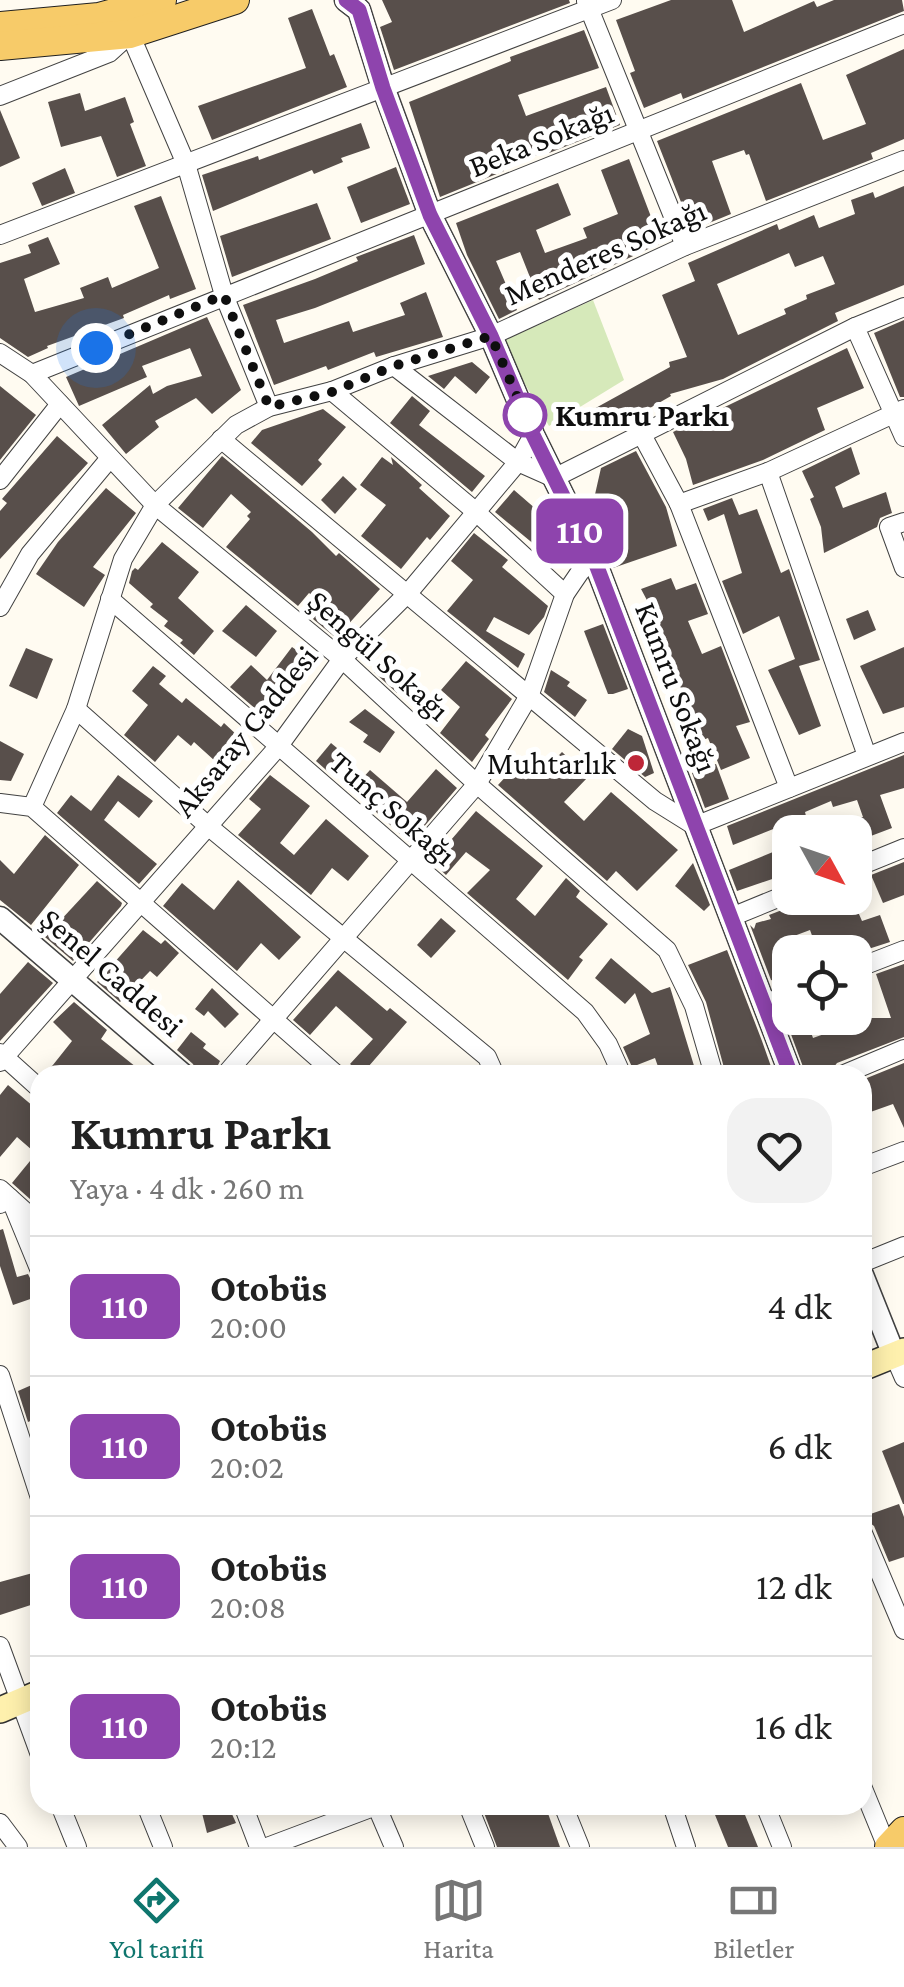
<!DOCTYPE html>
<html lang="tr">
<meta charset="utf-8">
<style>
body{margin:0;font-family:"Crimson Pro",serif;background:#f2f2f2;color:#222;height:100vh;display:flex;flex-direction:column;font-size:38px;white-space:nowrap}
*{box-sizing:border-box;margin:0}
p{font-size:32px;color:#767676}
.icon{flex:none;width:55px;height:55px;fill:none;stroke:currentColor;stroke-width:2;stroke-linecap:round;stroke-linejoin:round}
.map{position:relative;flex:1;overflow:hidden}
.side{position:absolute;left:30px;top:1065px;width:842px;height:750px;display:flex;flex-direction:column;background:#fff;border-radius:30px;box-shadow:0 5px 25px #0003}
.side>*{flex:none}
.badge{padding:0 20px;border-radius:15px;font-size:35px;line-height:65px}
.needle{width:65px;rotate:130deg}
.tools{position:absolute;left:772px;top:815px;display:grid;gap:20px}
.tools a{display:grid;place-items:center;width:100px;height:100px;border-radius:20px;background:#fff;box-shadow:0 5px 25px #0003;font-size:50px}
.you{position:absolute;width:50px;height:50px;margin:-25px;border:8px solid #fff;border-radius:50%;background:#1a73e8;box-shadow:0 0 0 15px #1a73e833}
.map>.badge{position:absolute;translate:-50% -50%;box-shadow:0 0 0 5px #fff}
.round{display:grid;place-items:center;flex:none;width:105px;height:105px;border-radius:30px;background:#f2f2f2}
.summary{display:flex;align-items:center;justify-content:space-between;height:170px;padding:0 40px}
h1{font-size:48px;font-weight:700;line-height:75px}
ul{padding:0;list-style:none}
li{display:flex;align-items:center;gap:30px;height:140px;padding:0 40px;border-top:2px solid #e0e0e0}
li div{flex:1}
li b{display:block;font-size:38px}
li em{font-style:normal}
li .badge{min-width:110px;font-weight:700;text-align:center}
.tab-bar{display:flex;justify-content:space-around;align-items:center;height:140px;border-top:2px solid #e0e0e0;background:#fff;font-size:28px;color:#767676}
.tab-bar a{display:grid;justify-items:center;gap:5px}
.tab-bar .selected{color:#0f766e}
.map>svg:first-child{display:block}
.green{fill:#d6e9ba}
.building{fill:#584f4b;fill-rule:evenodd}
.lines{fill:none;stroke-linecap:round;stroke-linejoin:round}
.minor-casing{stroke:#424242;stroke-width:20}
.tertiary-casing{stroke:#424242;stroke-width:25}
.secondary-casing{stroke:#313131;stroke-width:28}
.primary-casing{stroke:#202020;stroke-width:30}
.minor{stroke:#fff;stroke-width:18}
.tertiary{stroke:#fff;stroke-width:22}
.secondary{stroke:#fef0ad;stroke-width:25}
.primary{stroke:#f7cb69;stroke-width:28}
.line-casing{stroke:#fff;stroke-width:22}
.line{stroke:#8e44ad;stroke-width:15}
.walk{stroke:#0f0f0f;stroke-width:10;stroke-dasharray:0 18}
.stop-dot{fill:#fff;stroke:#8e44ad;stroke-width:5}
.poi-dot{fill:#be2738;stroke:#fff;stroke-width:4}
.labels{text-anchor:middle;dominant-baseline:central;stroke-width:10;stroke-linejoin:round;paint-order:stroke}
.street-label{font-size:32px;fill:#0f0f0f;stroke:#fff}
.stop-label{font-size:32px;font-weight:bold;fill:#0f0f0f;stroke:#fff;text-anchor:start}
.poi-label{font-size:32px;fill:#0f0f0f;stroke:#fff;text-anchor:end}
</style>
<div class="map">
<svg width="904" height="1847" viewBox="0 0 904 1847">
<rect width="100%" height="100%" fill="#fffbf1"/>
<path class="green" d="M593 300 624 380 549 426 501 342Z"/>
<g class="building">
<path d="M382 0H569L570 3 394 70 380 27 392 22Z"/>
<path d="M671 0H732L744 32 814 1 817 7 834 0H902L904 11 683 99 681 93 644 108 630 73 635 71 616 20Z"/>
<path d="M312 9 330 56 334 54 347 87 212 140 198 106 306 68 288 18Z"/>
<path d="M584 30 599 68 518 95 526 116 606 87 620 125 549 153 548 151 503 167 504 171 440 197 409 102 511 61 510 57Z"/>
<path d="M904 49V139L871 153 873 159 766 201 749 154 746 155 744 150 712 161 731 214 692 230 657 141 801 83 823 140 866 124 846 75Z"/>
<path d="M80 93 85 111 125 97 134 122 130 124 146 166 117 177 101 136 61 147 48 102Z"/>
<path d="M0 110 20 158 0 167Z"/>
<path d="M361 123 370 148 341 158 343 162 314 174 312 170 213 211 202 175 258 156 259 160Z"/>
<path d="M629 159 661 243 539 300 520 252 496 261 517 310 499 319 467 255 456 223 558 183 571 215 536 230 545 253 587 238 583 228 618 214 601 170Z"/>
<path d="M396 167 410 204 361 223 347 187Z"/>
<path d="M65 168 75 193 42 206 32 183Z"/>
<path d="M904 186V285L835 313 838 321 723 379 670 394 671 396 627 421 603 429 592 410 670 367 669 362 687 357 662 295 695 281 688 263 777 224 779 230 814 215 819 228 855 214 851 200 873 192 875 198ZM789 253 795 267 823 256 835 284 806 295 807 299 784 309 786 314 738 335 717 284Z"/>
<path d="M161 196 196 289 170 299 169 295 123 315 124 318 47 346 48 348 28 357 0 338V263L31 253 28 245 48 237 60 264 24 279 35 312 84 298 80 288 108 277 112 288 159 268 134 206Z"/>
<path d="M317 203 331 239 232 277 220 236Z"/>
<path d="M414 235 425 264 315 308 276 320 284 343 349 321 353 332 405 315 400 303 426 292 443 337 376 357 374 352 328 370 326 366 274 385 243 305 315 279 358 261 356 257Z"/>
<path d="M207 317 241 390 212 414 196 398 155 421 159 427 126 454 102 425 150 385 153 394 167 386 202 376 190 348 142 366 147 377 79 406 66 377Z"/>
<path d="M904 320V397H900L874 333Z"/>
<path d="M847 348 864 388 817 408 825 430 763 460 693 485 686 459 673 432Z"/>
<path d="M472 362 490 377 476 394 455 376 444 389 428 376Z"/>
<path d="M0 386 36 415 0 460Z"/>
<path d="M412 396 430 411 419 425 485 476 472 492 390 423Z"/>
<path d="M323 409 346 427 318 460 322 464 302 486 251 443 262 430Z"/>
<path d="M57 436 88 463 0 559V511L7 503 2 499Z"/>
<path d="M851 447 860 474 835 487 843 508 886 492 892 513 880 518 877 527 824 553 821 527 810 499 814 497 802 471Z"/>
<path d="M636 451 666 507 677 546 613 568 591 512 601 468Z"/>
<path d="M222 456 312 532 336 556 339 553 380 589 336 638 313 619 324 604 309 593 298 606 226 547 250 519 247 516 251 512 231 494 203 528 178 508Z"/>
<path d="M382 457 393 465 391 457 422 485 419 488 450 516 430 540 427 537 401 569 361 536 386 505 360 485Z"/>
<path d="M343 476 357 489 335 514 321 500Z"/>
<path d="M106 488 136 513 93 567 105 575 84 607 36 574 58 542Z"/>
<path d="M514 490 544 516 547 513 560 523 565 534 547 555 495 512Z"/>
<path d="M732 498 739 515 757 509 781 573 789 569 820 660 799 666 821 726 799 735 768 670 795 659 779 616 743 634 722 581 742 573 724 514 708 521 703 509Z"/>
<path d="M474 533 508 560 502 567 548 606 544 617 529 635 494 617 486 631 525 654 518 668 447 611 473 580 451 561Z"/>
<path d="M162 542 199 572 178 598 214 631 194 655 180 643 183 640 164 626 168 621 150 607 153 604 129 583 132 571 135 568 138 570Z"/>
<path d="M671 578 676 590 696 583 708 614 688 621 702 654 721 646 750 722 736 726 750 758 721 770 708 738 700 741 664 642 657 645 644 624 657 619 641 589Z"/>
<path d="M246 605 277 631 256 657 222 631Z"/>
<path d="M868 610 876 630 854 640 846 619Z"/>
<path d="M603 624 628 689 613 694H608L584 631Z"/>
<path d="M292 647 310 660 264 716 230 687 251 665 267 680Z"/>
<path d="M904 647V707L883 714 860 666Z"/>
<path d="M26 648 53 659 37 699 9 686Z"/>
<path d="M387 655 411 675 397 693 374 672Z"/>
<path d="M466 661 512 699 485 735 489 739 472 762 440 733 460 707 441 690Z"/>
<path d="M153 666 166 676 159 684 182 703 186 698 221 727 224 723 238 736 215 761 194 742 191 746 178 735 155 762 124 735 148 705 132 691Z"/>
<path d="M551 670 570 682 567 686 587 700 575 717 544 692Z"/>
<path d="M365 709 395 732 380 753 363 742 368 735 349 722Z"/>
<path d="M628 729 642 736 654 773 645 777 612 749Z"/>
<path d="M0 741 24 754 11 781 0 780Z"/>
<path d="M331 743 349 758 334 777 316 761Z"/>
<path d="M562 752 588 777 564 802 584 821 611 792 678 850 637 891 616 871 607 881 498 785 520 761 538 777Z"/>
<path d="M904 755V788L880 795 892 828 855 842V832H825L863 817 857 800 833 807 831 801 805 812 806 816 733 845 727 826Z"/>
<path d="M716 764 729 799 705 808 692 773Z"/>
<path d="M436 769 457 788 410 843 352 790 370 770 407 802Z"/>
<path d="M118 775 153 801 139 818 118 801 104 820 157 864 139 884 57 813 71 795 91 811Z"/>
<path d="M270 775 310 806 280 843 294 855 326 819 369 856 348 881 332 868 311 895 238 835 261 809 249 799Z"/>
<path d="M476 811 543 866 516 899 535 916 566 878 580 891 576 897 608 924 579 957 583 960 568 980 467 893 490 870 466 852 446 875 432 862Z"/>
<path d="M45 835 79 865 31 925 0 900V860L14 874Z"/>
<path d="M790 845V873L737 891 729 870Z"/>
<path d="M904 862V895L883 903 871 875Z"/>
<path d="M693 863 710 905 704 911 675 886Z"/>
<path d="M238 880 301 937 279 960 261 943 237 971 163 906 182 883 214 910Z"/>
<path d="M97 881 122 903 121 906 73 961 45 937Z"/>
<path d="M801 898H852L862 921 880 915 890 942 859 952H818L810 930 786 939 790 948V979L780 983 771 980 750 925 754 929 756 923 771 919 769 915 795 905Z"/>
<path d="M441 918 456 931 431 958 417 945Z"/>
<path d="M143 930 161 944 165 940 179 953 157 977 150 971 120 1002 97 982Z"/>
<path d="M727 950 762 1041 774 1075H726L706 1002 688 965Z"/>
<path d="M611 958 652 993 670 987 695 1069 699 1068 701 1075H661L655 1058 632 1067 623 1047 650 1034 635 993 625 1004 595 978Z"/>
<path d="M28 962 53 983 0 1041V994Z"/>
<path d="M904 964V1037L837 1063 830 1072 806 1075 785 1018H806L813 1038 841 1028 837 1018H891L876 974Z"/>
<path d="M338 970 387 1011 390 1008 407 1022 362 1074 350 1064 373 1039 336 1006 310 1035 293 1020Z"/>
<path d="M212 988 239 1014 225 1028 208 1011 204 1016 195 1009Z"/>
<path d="M74 1002 107 1030 101 1039 146 1075H45L72 1041 53 1022Z"/>
<path d="M191 1032 206 1044 203 1048 220 1061 213 1075H198L193 1064 177 1050Z"/>
<path d="M904 1063V1128L893 1104 862 1115V1080Z"/>
<path d="M8 1085 40 1112V1157L17 1137 0 1157V1095Z"/>
<path d="M30 1161 40 1170V1208L12 1183Z"/>
<path d="M3 1229 17 1277 28 1274 39 1296 13 1305 0 1266V1230Z"/>
<path d="M34 1384 40 1398V1417L28 1422 18 1391Z"/>
<path d="M904 1442V1504H903L882 1451Z"/>
<path d="M899 1504 904 1517V1557L889 1562 874 1526 862 1517Z"/>
<path d="M40 1571V1602L0 1615V1582Z"/>
<path d="M200 1805H228L236 1823 207 1833Z"/>
<path d="M481 1805H545L560 1847H497Z"/>
<path d="M711 1805H741L758 1847H728Z"/>
</g>
<g class="lines">
<g class="minor-casing">
<g id="minor">
<path d="M586 1 685 246"/>
<path d="M0 96 109 53 130 34 186 164 224 295 269 407"/>
<path d="M0 235 612 0"/>
<path d="M904 307 855 327 904 437"/>
<path d="M0 353 32 374 155 505 342 659 477 784 667 950 694 1006 714 1075"/>
<path d="M394 366 518 462 554 478 855 327"/>
<path d="M32 374 904 24"/>
<path d="M332 391 475 511 565 594"/>
<path d="M641 433 679 504 789 788"/>
<path d="M221 439 655 801 695 826 904 742"/>
<path d="M768 472 867 756"/>
<path d="M0 480 60 404"/>
<path d="M679 504 768 472 904 409"/>
<path d="M904 522 889 527 904 568"/>
<path d="M110 599 585 1012 608 1044 622 1075"/>
<path d="M0 607 30 554 110 458"/>
<path d="M76 709 208 826 487 1057 495 1075"/>
<path d="M0 803 32 807 337 1075"/>
<path d="M32 807 76 709 123 559 155 505 236 425 269 407 332 391 394 366 491 336 685 246 904 160"/>
<path d="M855 868 904 848"/>
<path d="M729 918 790 893"/>
<path d="M855 969 904 950"/>
<path d="M763 1004 790 994"/>
<path d="M0 1053 40 1089"/>
<path d="M0 1062 278 747 342 659 409 592 518 462 533 435"/>
<path d="M225 1075 477 784 530 694 565 594 580 572 594 559"/>
<path d="M842 1075 904 1049"/>
<path d="M862 1167 904 1151"/>
<path d="M0 1189 40 1225"/>
<path d="M0 1204 10 1198 40 1271"/>
<path d="M862 1263 904 1246"/>
<path d="M894 1355 904 1378"/>
<path d="M0 1375 40 1498"/>
<path d="M862 1531 904 1630"/>
<path d="M0 1646 40 1755"/>
<path d="M862 1786 887 1847"/>
<path d="M60 1805 77 1847"/>
<path d="M146 1805 163 1847"/>
<path d="M243 1805 259 1847"/>
<path d="M376 1805 394 1847"/>
<path d="M468 1805 485 1847"/>
<path d="M563 1805 580 1847"/>
<path d="M672 1805 686 1847"/>
<path d="M765 1805 782 1847"/>
<path d="M0 1823 18 1847"/>
<path d="M267 1847 376 1806"/>
</g>
</g>
<g class="tertiary-casing">
<g id="tertiary">
<path d="M346 0 359 10 383 87 430 215 491 336 533 435 594 559 791 1075"/>
<path d="M0 918 183 1075"/>
<path d="M862 1275 894 1355"/>
</g>
</g>
<g class="secondary-casing">
<g id="secondary">
<path d="M862 1368 904 1351"/>
<path d="M0 1710 40 1693"/>
</g>
</g>
<g class="primary-casing">
<g id="primary">
<path d="M0 26 99 17 162 0"/>
<path d="M0 46 130 34 235 0"/>
<path d="M889 1847 904 1831"/>
</g>
</g>
<use href="#minor" class="minor"/>
<use href="#tertiary" class="tertiary"/>
<use href="#secondary" class="secondary"/>
<use href="#primary" class="primary"/>
</g>
<g class="lines">
<g class="line-casing">
<path id="line" d="M346 0 359 10 383 88 430 215 491 336 533 435 594 559 791 1075"/>
</g>
<use href="#line" class="line"/>
<path class="walk" d="M96 348 224 295 269 407 332 392 394 366 491 336 525 415"/>
</g>
<circle class="stop-dot" cx="525" cy="415" r="20"/>
<circle class="poi-dot" cx="636" cy="763" r="10"/>
<g class="labels">
<g class="street-label">
<text transform="translate(541 139) rotate(-22)">Beka Sokağı</text>
<text transform="translate(605 252) rotate(-24)">Menderes Sokağı</text>
<text transform="translate(379 655) rotate(42)">Şengül Sokağı</text>
<text transform="translate(677 687) rotate(69)">Kumru Sokağı</text>
<text transform="translate(245 731) rotate(-51)">Aksaray Caddesi</text>
<text transform="translate(393 808) rotate(41)">Tunç Sokağı</text>
<text transform="translate(112 972) rotate(41)">Şenel Caddesi</text>
</g>
<g class="stop-label">
<text x="555" y="415">Kumru Parkı</text>
</g>
<g class="poi-label">
<text x="616" y="763">Muhtarlık</text>
</g>
</g>
</svg>
<div class="tools">
<a><svg class="needle" viewBox="-14 -14 28 28"><path d="M0-13l5 13h-10z" fill="#e53935"/><path d="M0 13l5-13h-10z" fill="#767676"/></svg></a>
<a><svg class="icon" aria-label="locate" viewBox="0 0 24 24"><circle cx="12" cy="12" r="6"/><path d="M12 2v4M12 18v4M2 12h4M18 12h4"/></svg></a>
</div>
<div class="you" style="left:96px;top:348px"></div>
<b class="badge" style="left:580px;top:531px;background:#8e44ad;color:#fff">110</b>
<section class="side">
<div class="summary"><div><h1>Kumru Parkı</h1><p>Yaya · 4 dk · 260 m</p></div><a class="round"><svg class="icon" aria-label="heart" viewBox="0 0 24 24"><path d="M12 20l-8-8c-3-5 5-10 8-4 3-6 11-1 8 4z"/></svg></a></div>
<ul>
<li><span class="badge" style="background:#8e44ad;color:#fff">110</span><div><b>Otobüs</b><p>20:00</p></div><em>4 dk</em></li>
<li><span class="badge" style="background:#8e44ad;color:#fff">110</span><div><b>Otobüs</b><p>20:02</p></div><em>6 dk</em></li>
<li><span class="badge" style="background:#8e44ad;color:#fff">110</span><div><b>Otobüs</b><p>20:08</p></div><em>12 dk</em></li>
<li><span class="badge" style="background:#8e44ad;color:#fff">110</span><div><b>Otobüs</b><p>20:12</p></div><em>16 dk</em></li>
</ul>
</section>
</div>
<nav class="tab-bar">
<a class="selected"><svg class="icon" aria-label="directions" viewBox="0 0 24 24"><path d="M12 3l9 9-9 9-9-9zM9 14v-3h6M13 9l2 2-2 2"/></svg>Yol tarifi</a>
<a><svg class="icon" aria-label="map" viewBox="0 0 24 24"><path d="M3 6l6-2 6 2 6-2v14l-6 2-6-2-6 2zM9 4v14M15 6v14"/></svg>Harita</a>
<a><svg class="icon" aria-label="tickets" viewBox="0 0 24 24"><path d="M3 7h18v10H3zM15 7v10"/></svg>Biletler</a>
</nav>
